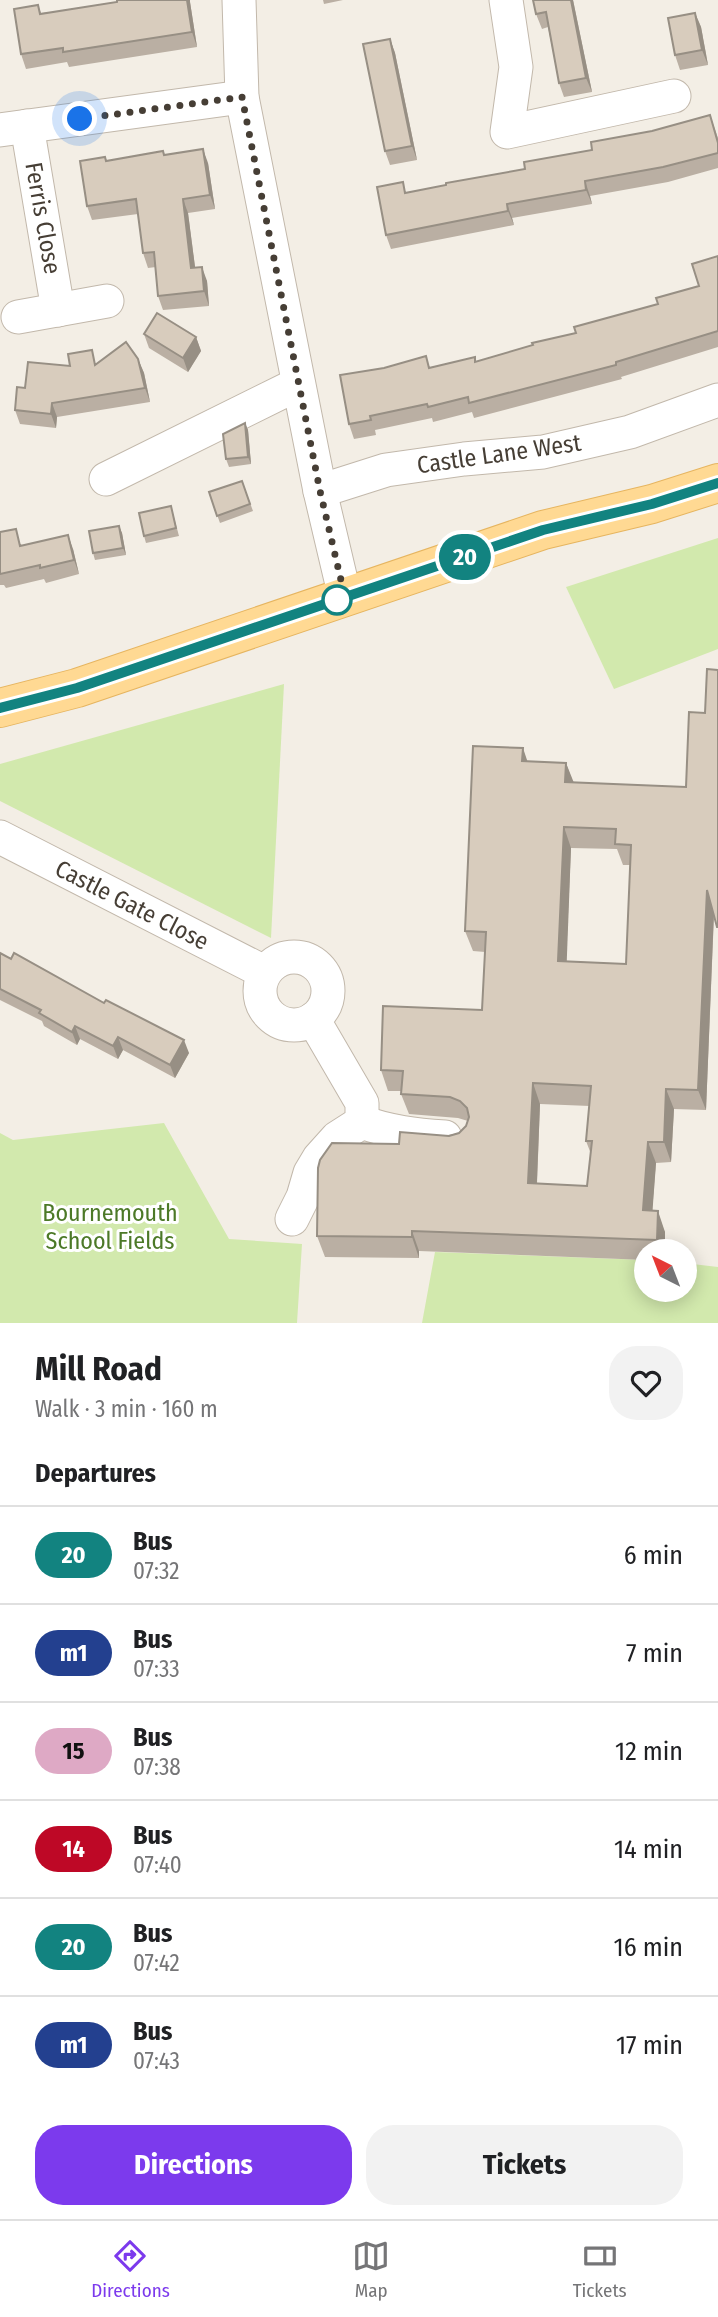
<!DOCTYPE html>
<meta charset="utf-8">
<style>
body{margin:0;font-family:"Fira Sans Condensed",sans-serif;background:#f2f2f2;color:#202124;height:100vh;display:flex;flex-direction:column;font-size:26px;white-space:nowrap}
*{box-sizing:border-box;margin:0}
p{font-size:23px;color:#757577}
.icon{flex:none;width:38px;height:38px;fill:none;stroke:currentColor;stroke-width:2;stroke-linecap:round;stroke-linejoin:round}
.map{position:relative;height:1323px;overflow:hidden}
.panel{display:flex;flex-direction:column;background:#fff;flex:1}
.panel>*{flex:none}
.badge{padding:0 14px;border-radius:23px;font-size:24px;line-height:46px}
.needle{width:46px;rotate:318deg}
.controls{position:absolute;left:634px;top:1239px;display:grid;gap:14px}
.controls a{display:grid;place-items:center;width:63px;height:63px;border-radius:50%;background:#fff;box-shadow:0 4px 18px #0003;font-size:35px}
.you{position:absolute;width:35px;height:35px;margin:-18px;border:5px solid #fff;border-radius:50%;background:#1a73e8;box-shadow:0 0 0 10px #1a73e833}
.map>.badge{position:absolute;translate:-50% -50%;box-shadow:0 0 0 4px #fff}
h2{padding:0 35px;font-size:26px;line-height:63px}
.round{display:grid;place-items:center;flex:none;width:74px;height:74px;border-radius:28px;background:#f2f2f2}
.overview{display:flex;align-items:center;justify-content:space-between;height:119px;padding:0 35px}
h1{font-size:33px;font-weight:700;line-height:52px}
.cta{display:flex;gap:14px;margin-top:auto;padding:14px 35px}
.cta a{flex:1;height:80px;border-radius:28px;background:#7c3aed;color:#fff;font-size:28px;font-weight:700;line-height:80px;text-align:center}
.cta a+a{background:#f2f2f2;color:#202124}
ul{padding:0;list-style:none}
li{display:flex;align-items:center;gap:21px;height:98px;padding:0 35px;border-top:2px solid #e0e0e0}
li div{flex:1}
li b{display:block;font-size:26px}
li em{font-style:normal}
li .badge{min-width:77px;font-weight:700;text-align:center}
.menu{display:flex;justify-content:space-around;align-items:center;height:98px;border-top:2px solid #e0e0e0;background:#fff;font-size:19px;color:#757577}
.menu a{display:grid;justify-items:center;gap:4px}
.menu .active{color:#7c3aed}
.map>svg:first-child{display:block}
.green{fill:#d2e9ad}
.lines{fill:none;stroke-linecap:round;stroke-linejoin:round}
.minor-casing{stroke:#c2b8ab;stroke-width:35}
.major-casing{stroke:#e6b560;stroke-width:40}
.minor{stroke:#fff;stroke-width:33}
.major{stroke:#ffd993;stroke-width:38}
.wall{fill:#baafa3;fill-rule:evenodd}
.shaded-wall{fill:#978f84}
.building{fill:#d8ccbd;stroke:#978f84;stroke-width:2;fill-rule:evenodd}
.line-casing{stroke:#fff;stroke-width:16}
.line{stroke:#128380;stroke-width:10}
.walk{stroke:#463e35;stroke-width:7;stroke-dasharray:0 12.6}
.stop-dot{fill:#fff;stroke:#128380;stroke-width:3.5}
.labels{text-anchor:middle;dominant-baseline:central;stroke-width:6;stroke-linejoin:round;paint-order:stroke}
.street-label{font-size:24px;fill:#463e35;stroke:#fff}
.park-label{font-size:24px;fill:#4c7927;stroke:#fff}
</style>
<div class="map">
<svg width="718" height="1323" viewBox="0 0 718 1323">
<rect width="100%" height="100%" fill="#f3eee5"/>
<g class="green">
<path d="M718 538V649L614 689 566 587Z"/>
<path d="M284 684 271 938 0 801V764Z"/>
<path d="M164 1123 229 1239 302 1244 297 1323H0V1133L13 1140Z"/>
<path d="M435 1252 646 1260V1290H684V1263L718 1267V1323H422Z"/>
</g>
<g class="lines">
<g class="minor-casing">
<g id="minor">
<path d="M239 0 242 97 320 491 345 597"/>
<path d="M506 0 516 67 507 132 674 96"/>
<path d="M27 126 58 310"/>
<path d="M0 130 242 97"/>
<path d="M18 317 107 301"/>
<path d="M106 479 298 384"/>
<path d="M320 491 386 470 464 459 543 452 630 432 718 400"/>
<path d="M0 837 264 972"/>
<circle cx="294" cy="991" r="34"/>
<path d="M362 1122C389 1132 416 1135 445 1137"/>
<path d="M292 1219 303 1197 310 1173 319 1158 337 1138 362 1122V1103L313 1019"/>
</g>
</g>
<g class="major-casing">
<path id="major" d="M0 708 77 688 543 530 652 504 718 483"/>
</g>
<use href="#minor" class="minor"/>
<use href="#major" class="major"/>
</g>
<g class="wall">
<path d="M323 0H343L324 4Z"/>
<path d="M573 0 592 92 564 97 559 83 548 27 542 29 536 14Z"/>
<path d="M190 2 197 47 69 67 67 62 26 69 21 54 38 5 41 13Z"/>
<path d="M695 13 701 27 708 65 680 70 675 55Z"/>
<path d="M390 39 395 53 417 160 390 165 385 151Z"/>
<path d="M710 115 718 138V168L668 182 590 196 592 204 512 218 514 225 391 249 386 235 407 193 525 169 592 150 652 131Z"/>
<path d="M165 155 208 163 215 209 188 213 195 267 207 281 209 306 163 310 158 296 156 267 148 268 143 253 138 214 92 220 87 206 107 161Z"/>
<path d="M718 256V347L621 377 622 379 474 418 472 412 433 422 432 418 375 430 376 435 354 439 349 424 430 368 476 362 576 333 658 304 699 286Z"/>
<path d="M144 334 196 337 201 351 188 372 149 348Z"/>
<path d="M138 359 144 373 150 402 57 417 56 428 20 424 15 410 25 388 70 366Z"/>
<path d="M245 423 248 430 251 464 229 467 226 459Z"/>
<path d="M242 481 253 511 220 523 209 492Z"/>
<path d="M171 506 179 536 146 543 144 536Z"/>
<path d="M119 526 122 533 126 555 95 560 93 553Z"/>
<path d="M0 532 22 545 73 549 79 574 46 583 44 579 6 588 4 585H0Z"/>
<path d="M528 762 566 763 573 783 714 915 706 1110 674 1109 671 1162 656 1163 652 1211 665 1232V1251H646V1260L419 1251V1258L325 1257 317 1236 399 1144 459 1133 466 1126 468 1121 458 1118 409 1114 401 1094 402 1091H388L381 1070 482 1010 485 952 473 951 465 931ZM571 848 617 849 623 865H630L626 964 566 961ZM540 1104 590 1106 586 1141 591 1154 587 1186 537 1184Z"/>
<path d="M0 953 189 1053 175 1078 123 1050 118 1059 80 1039 77 1045 44 1026 42 1021 0 1000Z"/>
</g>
<g class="shaded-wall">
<path d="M187 0H190V2L197 47 192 32Z"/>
<path d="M571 0H573L592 92 586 78Z"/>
<path d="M695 13 701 27 708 65 702 50Z"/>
<path d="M390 39 395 53 417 160 412 146Z"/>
<path d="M203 149 208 163 215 209 210 195Z"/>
<path d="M585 181 590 196 592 204 586 190Z"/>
<path d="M183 199 188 213 197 282 191 268Z"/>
<path d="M507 204 512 218 514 225 508 211Z"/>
<path d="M202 267 207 281 209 306 204 291Z"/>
<path d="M196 337 201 351 188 372 183 358Z"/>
<path d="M138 359 144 373 150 402 145 388Z"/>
<path d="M52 403 57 417 56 428 51 414Z"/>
<path d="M245 423 248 430 251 464 248 457Z"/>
<path d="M119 526 122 533 126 555 123 548Z"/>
<path d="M68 535 73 549 79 574 74 560Z"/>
<path d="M523 748 530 769 522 761Z"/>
<path d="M566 763 574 783 565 782Z"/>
<path d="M564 827 571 848 566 981 558 961Z"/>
<path d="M707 890 714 911 706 1110 698 1090Z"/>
<path d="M75 1026 80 1039 77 1045 72 1032Z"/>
<path d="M118 1037 123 1050 118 1059 113 1046Z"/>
<path d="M184 1040 189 1053 175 1078 170 1065Z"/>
<path d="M533 1083 540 1104 536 1204 528 1183Z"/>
<path d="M666 1089 674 1109 671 1162 664 1142Z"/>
<path d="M648 1142 656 1163 651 1231 643 1210Z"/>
<path d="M658 1211 665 1232V1251H661L657 1240Z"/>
<path d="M412 1231 419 1251V1258L412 1237Z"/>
</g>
<g class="building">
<path d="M117 0H187L192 32 63 52V48L21 54 14 9 38 5 40 14 117 2Z"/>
<path d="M533 0H571L586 78 559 83 546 12 536 14Z"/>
<path d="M695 13 702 50 675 55 668 18Z"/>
<path d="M390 39 412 146 385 151 363 44Z"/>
<path d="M710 115 718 143V153L663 167 585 181 586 190 507 204 508 211 386 235 377 187 403 182 405 193 446 185V183L525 169 524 162 592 150 591 142 652 131Z"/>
<path d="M203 149 210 195 183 199 191 268 202 267 204 291 158 296 154 252 143 253 136 199 87 206 80 161 105 157 106 161 163 151 164 155Z"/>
<path d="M718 256V331L616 362V365L469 403 468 397 428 407 427 404 370 416 371 420 349 424 340 375 384 368 426 356 429 368 475 357V362L533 345 532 343 576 333 574 327 658 304 656 298 699 286 692 264Z"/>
<path d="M157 313 196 337 183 358 144 334Z"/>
<path d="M126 342 138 359 145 388 52 403 51 414 15 410 17 387 25 388 28 362 70 366 68 354 92 350 95 365Z"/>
<path d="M245 423 248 457 226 459 223 434Z"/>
<path d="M242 481 250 504 217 516 209 492Z"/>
<path d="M171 506 176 528 144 536 139 513Z"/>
<path d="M119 526 123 548 93 553 89 531Z"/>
<path d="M16 529 20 546 68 535 74 560 40 568V565L0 574V532Z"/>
<path d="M707 669 718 670V927H717L707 890 698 1090 666 1089 664 1142H648L643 1210 658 1211 657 1240 412 1231V1237L317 1236 318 1168 320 1160 332 1143 399 1144 400 1132 449 1136 459 1133 466 1126 469 1117 467 1108 460 1101 450 1097 401 1094 403 1071 381 1070 383 1006 482 1010 486 932 465 931 473 746 523 748 522 761 566 763 565 782 686 787 689 712 705 713ZM564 827 616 829 615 844 631 845 626 964 558 961ZM533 1083 591 1086 586 1141H592L587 1186 528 1183Z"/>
<path d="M0 953 11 959 14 953 104 1003 106 1000 184 1040 170 1065 118 1037 113 1046 75 1026 72 1032 39 1013 41 1010 0 989Z"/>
</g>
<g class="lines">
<g class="line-casing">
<path id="line" d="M0 708 77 688 543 530 652 504 718 483"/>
</g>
<use href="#line" class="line"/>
<path class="walk" d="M80 119 242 97 320 491 345 597 337 600"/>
</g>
<circle class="stop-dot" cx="337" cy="600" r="14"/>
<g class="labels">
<g class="street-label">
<text transform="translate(43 218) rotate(80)">Ferris Close</text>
<text transform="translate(499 454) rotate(-8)">Castle Lane West</text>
<text transform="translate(132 905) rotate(27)">Castle Gate Close</text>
</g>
<g class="park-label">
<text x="110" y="1213">Bournemouth<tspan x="110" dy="28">School Fields</tspan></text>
</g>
</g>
</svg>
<div class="controls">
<a><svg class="needle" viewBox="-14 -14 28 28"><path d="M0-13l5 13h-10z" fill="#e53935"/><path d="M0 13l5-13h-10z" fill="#757577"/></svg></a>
</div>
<div class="you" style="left:80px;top:119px"></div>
<b class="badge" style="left:465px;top:557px;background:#128380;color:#fff">20</b>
</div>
<section class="panel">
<div class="overview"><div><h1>Mill Road</h1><p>Walk · 3 min · 160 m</p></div><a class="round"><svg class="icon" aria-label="heart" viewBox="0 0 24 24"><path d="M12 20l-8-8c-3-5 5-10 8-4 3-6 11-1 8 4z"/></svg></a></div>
<h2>Departures</h2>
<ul>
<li><span class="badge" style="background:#128380;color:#fff">20</span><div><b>Bus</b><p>07:32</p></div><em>6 min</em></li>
<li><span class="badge" style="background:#23408f;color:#fff">m1</span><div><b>Bus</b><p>07:33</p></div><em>7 min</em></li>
<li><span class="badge" style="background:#dea9c5;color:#111">15</span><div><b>Bus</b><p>07:38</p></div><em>12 min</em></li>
<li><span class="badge" style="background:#be0826;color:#fff">14</span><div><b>Bus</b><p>07:40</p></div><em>14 min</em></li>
<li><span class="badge" style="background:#128380;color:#fff">20</span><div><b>Bus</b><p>07:42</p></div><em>16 min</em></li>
<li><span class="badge" style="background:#23408f;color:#fff">m1</span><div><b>Bus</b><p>07:43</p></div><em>17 min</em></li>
</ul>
<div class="cta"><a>Directions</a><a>Tickets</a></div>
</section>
<nav class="menu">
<a class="active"><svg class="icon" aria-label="directions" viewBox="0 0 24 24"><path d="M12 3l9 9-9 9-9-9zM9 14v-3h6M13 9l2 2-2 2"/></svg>Directions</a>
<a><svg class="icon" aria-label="map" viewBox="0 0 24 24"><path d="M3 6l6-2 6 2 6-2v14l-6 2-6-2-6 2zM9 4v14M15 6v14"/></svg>Map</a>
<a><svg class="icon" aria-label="tickets" viewBox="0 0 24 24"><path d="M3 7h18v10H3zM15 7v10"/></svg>Tickets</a>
</nav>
